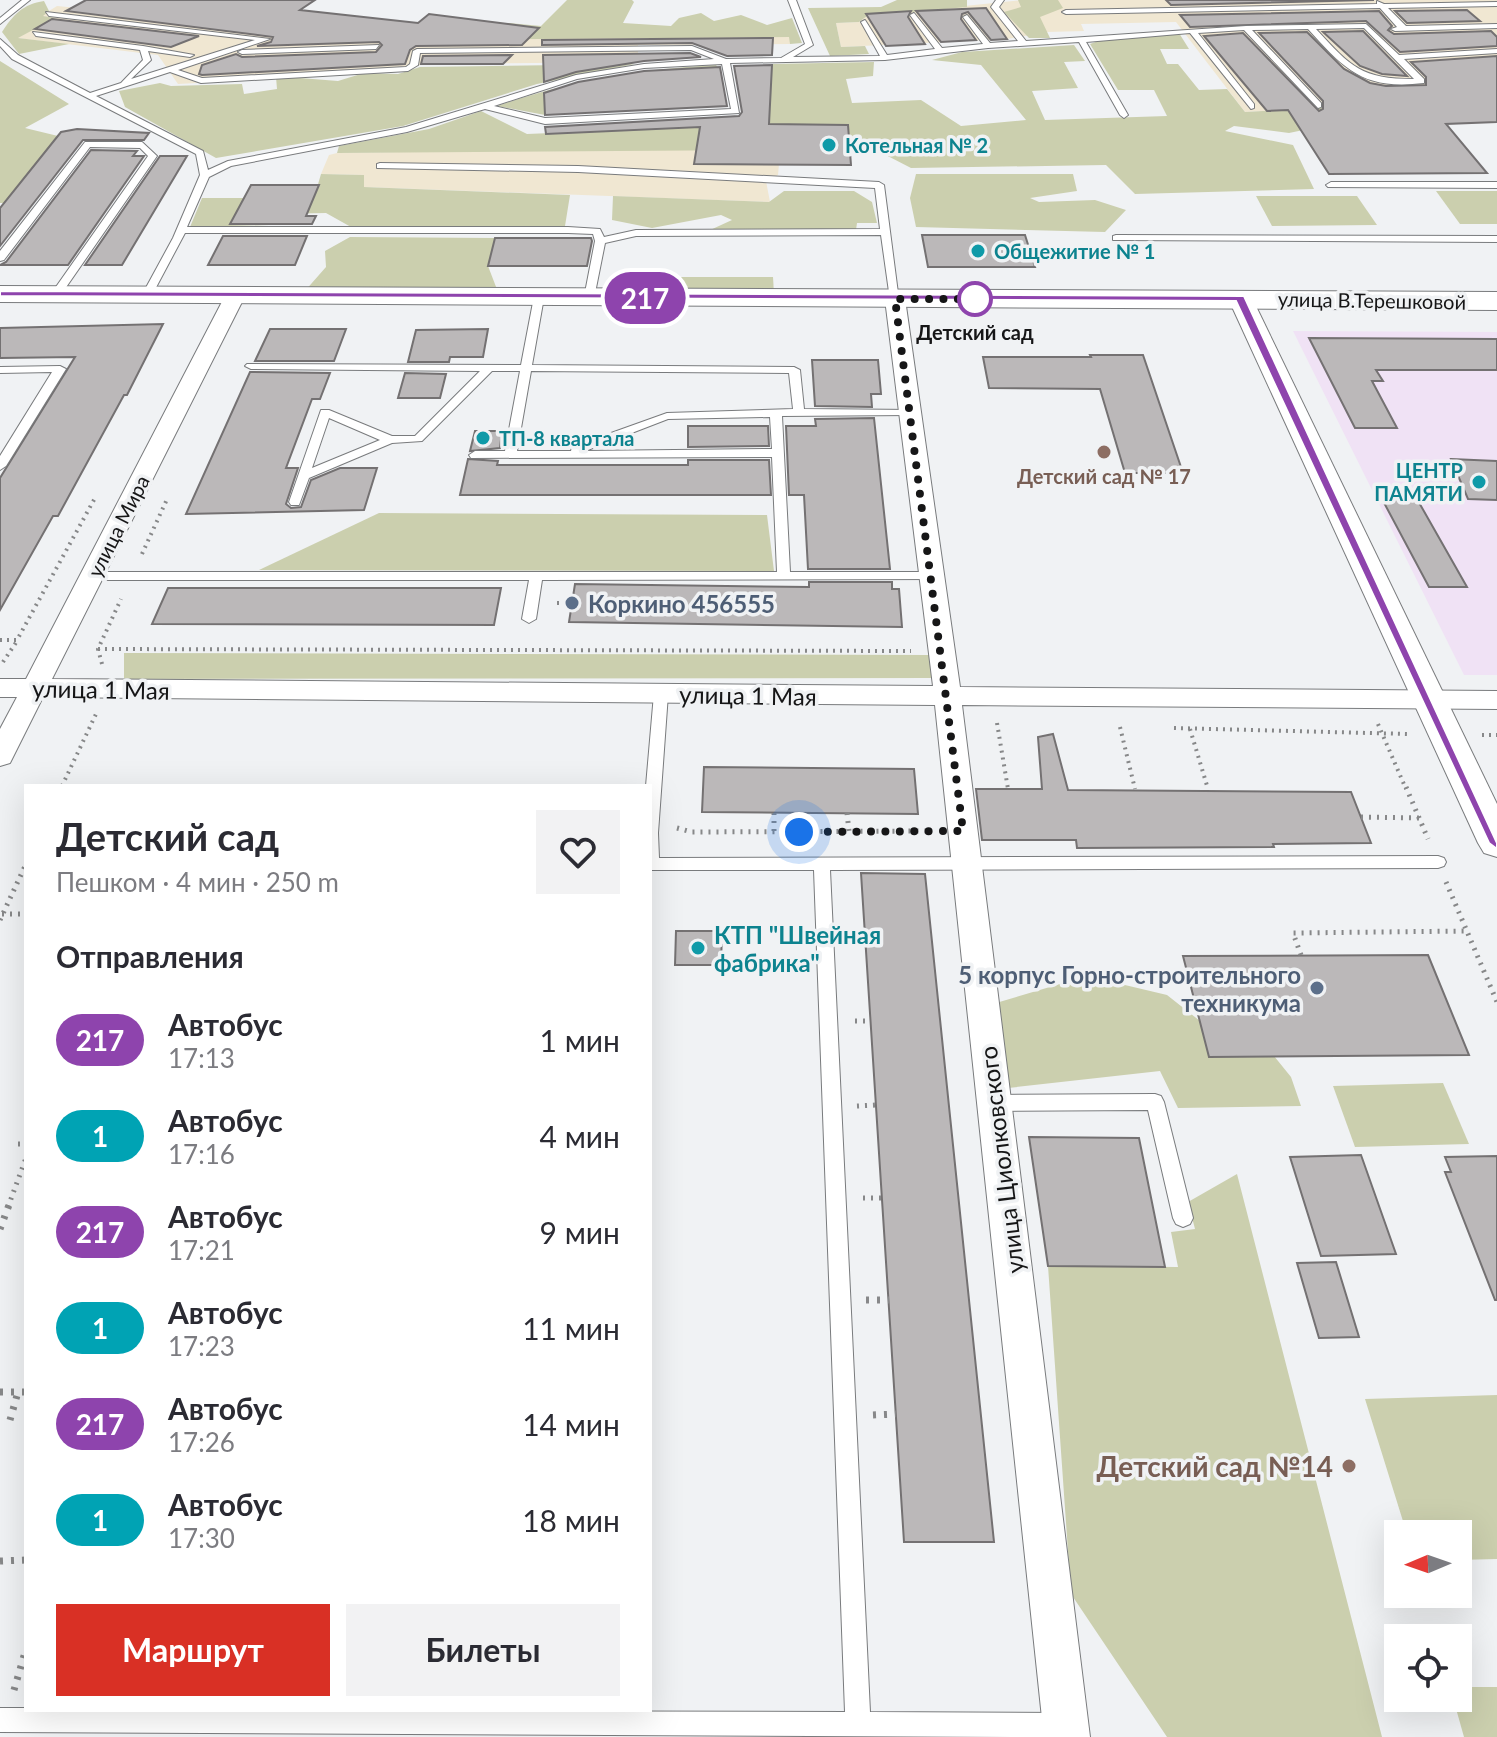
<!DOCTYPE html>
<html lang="ru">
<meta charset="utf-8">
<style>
body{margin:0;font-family:Lato,sans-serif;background:#f2f2f3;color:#2b2b33;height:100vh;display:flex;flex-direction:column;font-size:30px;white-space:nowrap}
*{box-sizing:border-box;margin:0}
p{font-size:26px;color:#7c7c81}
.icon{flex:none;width:44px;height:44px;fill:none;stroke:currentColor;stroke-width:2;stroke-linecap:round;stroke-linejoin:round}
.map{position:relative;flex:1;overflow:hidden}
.details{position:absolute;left:24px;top:784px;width:628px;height:928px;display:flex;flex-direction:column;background:#fff;border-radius:0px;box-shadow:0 8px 32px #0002}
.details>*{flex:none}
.badge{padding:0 16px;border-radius:26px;font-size:28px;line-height:52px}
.needle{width:52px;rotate:268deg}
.buttons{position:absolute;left:1384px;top:1520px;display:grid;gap:16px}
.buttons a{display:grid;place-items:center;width:88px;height:88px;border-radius:0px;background:#fff;box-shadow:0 8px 32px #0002;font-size:40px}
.you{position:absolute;width:40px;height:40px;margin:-20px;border:6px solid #fff;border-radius:50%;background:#1a73e8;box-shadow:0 0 0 12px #1a73e833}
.map>.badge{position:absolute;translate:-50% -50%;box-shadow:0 0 0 4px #fff}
h2{padding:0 32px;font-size:30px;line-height:72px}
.round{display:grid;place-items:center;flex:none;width:84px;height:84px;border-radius:0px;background:#f2f2f3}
.summary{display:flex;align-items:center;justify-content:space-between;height:136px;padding:0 32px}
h1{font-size:38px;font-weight:700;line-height:60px}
.button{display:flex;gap:16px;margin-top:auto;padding:16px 32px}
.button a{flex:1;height:92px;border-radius:0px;background:#d93025;color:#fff;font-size:32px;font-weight:700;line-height:92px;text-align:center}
.button a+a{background:#f2f2f3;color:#2b2b33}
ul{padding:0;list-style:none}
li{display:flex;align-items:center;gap:24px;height:96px;padding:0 32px}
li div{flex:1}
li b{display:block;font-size:30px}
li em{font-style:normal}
li .badge{min-width:88px;font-weight:700;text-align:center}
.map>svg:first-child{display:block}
.commercial{fill:#f0e2f5}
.industrial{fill:#f0e7d2}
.green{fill:#cbcfae}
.building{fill:#bbb8b9;stroke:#747172;stroke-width:2}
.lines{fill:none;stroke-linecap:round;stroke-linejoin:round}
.service-casing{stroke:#797b7d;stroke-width:2}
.minor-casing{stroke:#797b7d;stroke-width:2}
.tertiary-casing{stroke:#797b7d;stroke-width:2}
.secondary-casing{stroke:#797b7d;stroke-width:2}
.path-far2{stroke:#878889;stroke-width:4;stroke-dasharray:2 5;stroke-linecap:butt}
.path-far1{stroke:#878889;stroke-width:5;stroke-dasharray:2 6;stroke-linecap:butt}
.path{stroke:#878889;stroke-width:7;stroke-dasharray:3 8;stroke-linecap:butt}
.service{fill:#fff;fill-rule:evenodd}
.minor{fill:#fff;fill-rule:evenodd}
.tertiary{fill:#fff;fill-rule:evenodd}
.secondary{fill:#fff;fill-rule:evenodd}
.line{fill:#8e44ad;stroke:#fff;stroke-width:2}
.walk{stroke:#161617;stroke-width:8;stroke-dasharray:0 14.4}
.culture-dot{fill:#0f9aa8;stroke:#f0f2f4;stroke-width:3}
.stop-dot{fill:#fff;stroke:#8e44ad;stroke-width:4}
.education-dot{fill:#8d6e63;stroke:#f0f2f4;stroke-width:3}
.service-dot{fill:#5c6f8a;stroke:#f0f2f4;stroke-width:3}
.labels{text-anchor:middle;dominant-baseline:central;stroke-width:7;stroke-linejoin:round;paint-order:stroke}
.far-culture-label{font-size:20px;font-weight:bold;fill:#0d838f;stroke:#f0f2f4;text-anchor:start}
.far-street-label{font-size:20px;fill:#161617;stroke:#f0f2f4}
.far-stop-label{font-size:20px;font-weight:bold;fill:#161617;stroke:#f0f2f4}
.far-education-label{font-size:20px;font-weight:bold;fill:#785e54;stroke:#f0f2f4}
.service-label{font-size:24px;font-weight:bold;fill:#4e5e75;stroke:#f0f2f4;text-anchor:start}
.street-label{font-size:24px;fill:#161617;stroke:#f0f2f4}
.culture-label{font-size:24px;font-weight:bold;fill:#0d838f;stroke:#f0f2f4;text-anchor:start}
.near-education-label{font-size:28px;font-weight:bold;fill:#785e54;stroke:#f0f2f4;text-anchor:end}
</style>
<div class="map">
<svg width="1497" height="1737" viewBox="0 0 1497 1737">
<rect width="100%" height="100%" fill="#f0f2f4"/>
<path class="commercial" d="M1293 331 1497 332V675H1464Z"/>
<g class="industrial">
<path d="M1024 0H1497V63L1451 83 1335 107 1245 112 1176 22 1081 24 1084 31 1047 32 1007 39 841 47 836 23 859 22 867 16Z"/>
<path d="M57 6 266 26 790 37V44L638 45V62L422 64 401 72 178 84 158 55 17 38 54 18 41 16Z"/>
<path d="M580 149 768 150 779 164 778 175 766 181 770 202 364 187V175L321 174 329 155 337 153Z"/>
</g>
<g class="green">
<path d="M567 0H632L634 2 623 23 671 26 679 18 701 13 714 21 741 15 767 25 792 18 802 43 790 44 789 37 426 40 509 23 541 26Z"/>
<path d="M897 0H967V7L867 16 859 22 836 23 841 47 865 46 869 54 830 56 808 8 881 7Z"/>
<path d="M1018 0H1058L1063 8 1040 17 1050 38H1029L1004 12 1021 7Z"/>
<path d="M44 1 49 11 43 16 55 18 18 38 69 44 19 54 2 32C13 15 23 4 44 1Z"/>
<path d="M1179 33 1189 49H1160L1167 64H1178L1199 90 1227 89 1245 112 1334 107 1318 90 1338 89 1334 84 1388 93 1437 92 1431 85 1450 82 1436 69 1497 63V111L1366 117 1289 133 1234 126 1225 131 1293 145 1314 189 1135 194 1106 165 911 168 849 136 848 125H808L809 164 766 163 768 150 337 153 339 146 429 129 481 111 527 134 769 124 772 64 874 62 873 76 846 79 852 103 921 100 961 126 1026 120 981 65 932 60 962 52 1074 45 1085 61 1064 62 1078 88 1032 91 1045 120 1167 116 1154 90H1118L1090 44 1104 39Z"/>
<path d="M0 61 69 104 25 128 58 136 4 203H0Z"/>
<path d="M635 64 537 84 403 126 216 158 125 107 119 91 160 83 171 86 242 84 244 94 277 89 276 77 287 73 300 78 338 81 364 73 398 74 420 67Z"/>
<path d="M716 65 722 73 716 83 544 101 545 115 497 106C569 81 640 69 716 65Z"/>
<path d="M321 174 364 175V187L570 195 565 226 351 227 326 213 276 214 269 225 190 227 202 198H314Z"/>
<path d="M916 174H1073L1077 191 1030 198 1039 202 1095 200 1126 210 1105 232 916 227 910 198Z"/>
<path d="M784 191H854L872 202 877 223H857L856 230 708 231 732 220 721 215 652 228 612 220 613 196 769 202Z"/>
<path d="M1436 191H1497V224H1460Z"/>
<path d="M1256 196H1357L1377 225 1272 226Z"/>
<path d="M350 237 495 238 488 266 498 292H304L326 267 325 251Z"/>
<path d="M618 277H773L774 294H615Z"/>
<path d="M379 513 767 515 774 571 259 570Z"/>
<path d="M124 653 929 655 932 678 124 679Z"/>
<path d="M1087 976 1167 995 1200 1021 1274 1056 1291 1077 1301 1106 1178 1108 1160 1071 1008 1088 996 1003Z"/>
<path d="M1443 1083 1469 1144 1355 1147 1333 1086Z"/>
<path d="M1237 1174 1382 1737H1167L1071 1594 1048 1266 1178 1267 1171 1232 1195 1229 1188 1202Z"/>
<path d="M1497 1395V1559L1458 1560V1534H1407L1365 1399Z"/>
<path d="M1458 1687H1497V1737H1464L1453 1698H1458Z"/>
</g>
<g class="building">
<path d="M86 0H315L300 10 418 23 429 14 539 28 522 45 416 46 410 50 405 64 202 75 199 74 202 65 236 54 242 57 376 52 382 45 379 42 257 46 271 42 273 37 66 11Z"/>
<path d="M1166 0H1374L1171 5Z"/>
<path d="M986 8 1007 39 991 40 968 12 962 14 961 19 976 40 941 42 916 11Z"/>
<path d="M1467 10 1480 21 1407 23 1395 11Z"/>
<path d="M911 11 908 17 925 44 886 46 866 14Z"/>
<path d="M1379 11 1392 26 1388 30 1394 34 1491 31 1497 37V46L1400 52 1366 21 1190 27 1180 15Z"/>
<path d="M52 19 199 36 171 47 35 29Z"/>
<path d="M1363 31 1407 76 1382 74 1360 66 1323 32Z"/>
<path d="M1307 32 1344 69 1370 83 1386 86 1426 85V77L1411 62 1497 56V122L1446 124 1487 173 1329 174 1288 110 1267 111 1204 36 1243 33 1319 111 1323 109V101L1259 33Z"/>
<path d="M773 38 772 55 727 56 692 43 542 45V40Z"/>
<path d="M690 53 701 57 644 61 576 72 544 82 543 55Z"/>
<path d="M512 55 503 64H421L423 56Z"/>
<path d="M772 65 769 124 848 125 851 165 694 164 700 127 546 134 545 127 739 116 742 112 734 66Z"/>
<path d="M720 67 727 106 545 115 544 93 578 82 644 71Z"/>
<path d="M77 129 149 133 144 140H83L0 246V208L61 132Z"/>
<path d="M91 150 137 151 133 156H144L68 265H0L6 262Z"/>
<path d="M160 156H187L122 265H85Z"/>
<path d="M251 185H319L306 216H316L312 224H230Z"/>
<path d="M922 235H1025L1035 267H928Z"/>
<path d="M223 236H307L295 265H208Z"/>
<path d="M495 238H591L592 241 587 266H488Z"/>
<path d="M163 324 127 395H124L58 516H53L0 610V478L75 357 0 358V328Z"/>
<path d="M270 329H346L334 361H255Z"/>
<path d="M488 329 483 357H450L449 362H408L416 330Z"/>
<path d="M1309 338 1497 339V370H1376L1383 381H1372L1397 428H1355Z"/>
<path d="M1090 355H1143L1183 473H1125L1100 389 989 388 983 357H1091Z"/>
<path d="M812 360H878L881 394H871L872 407 815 406Z"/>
<path d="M250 372 330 373 320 399H312L286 468H298L286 504 291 508 301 507 311 480 340 468H377L364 510 186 514Z"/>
<path d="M405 373 446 374 440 398H398Z"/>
<path d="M874 418 890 569H808L804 495H789L786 426H816L815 419Z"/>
<path d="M688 426H768L769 446 688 447Z"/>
<path d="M475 431H502L500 448 470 451Z"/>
<path d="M468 459 498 461 497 465H688V460H769L771 495H460Z"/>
<path d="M1451 459 1497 461V500L1468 499Z"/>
<path d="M1382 499H1417L1467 587H1429Z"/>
<path d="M809 582H892V589H899L902 627 569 622 575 584 809 587Z"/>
<path d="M168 588H501L494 625 152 624Z"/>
<path d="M1053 734 1068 790 1351 792 1371 843 1273 844 1274 847 1077 848 1076 840H982L976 789H1042L1038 737Z"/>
<path d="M704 767 914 769 918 814 702 812Z"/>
<path d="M861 873 925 874 994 1542H904Z"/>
<path d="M676 931H722L721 965H675Z"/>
<path d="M1428 955 1469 1055 1209 1057 1183 956Z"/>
<path d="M1029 1137 1139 1138 1165 1267 1048 1266Z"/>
<path d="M1361 1155 1396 1254 1321 1256 1290 1157Z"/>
<path d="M1497 1156V1300H1495L1445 1172H1451L1445 1157Z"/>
<path d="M1336 1262 1359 1337 1319 1338 1297 1263Z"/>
</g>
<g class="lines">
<g class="service-casing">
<g id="service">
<path d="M22 0H30L0 24V18Z"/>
<path d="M788 0H796L813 45 793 57 880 56 861 22 865 20 887 55 935 49 910 15 914 13 942 48 983 44 963 17 967 15 990 43 1018 41 991 7 996 0H1004L999 7 1026 41 1246 26 1366 24 1399 55 1497 49V53L1404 59 1424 79V83C1364 90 1346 71 1308 29L1252 30 1321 103V107L1318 108 1244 30 1198 33 1254 104V108L1251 109 1190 33 1086 42 1128 115 1124 118 1120 115 1079 42 988 48 885 60 730 63 739 113 545 124 485 109 407 132 231 166 209 177 187 227H568L600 229 604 237 636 230 880 229 875 188 578 172 377 168V164L380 163 578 166 879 182 884 185 899 301 890 299 881 235 636 236 605 243 594 298 589 301 584 298 595 241 593 234 568 233H185L152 295 143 297 142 295 173 238 200 175 196 154 12 59 0 46V39L18 55 90 93 121 83 143 60 140 50 36 36 33 32 143 46 194 55 190 57 148 51 151 60 131 79 255 40 49 16 46 12 270 39 178 70 202 78 406 67 410 64 413 51 417 49 692 46 726 59 781 58 805 44ZM1364 28 1414 79C1361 79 1351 67 1316 29ZM691 50 714 59 644 64 576 75 406 127 228 161 208 170 203 151 96 96 170 72 201 83 408 71 418 65 420 53ZM722 64 731 109 545 118 494 106 577 79 644 68Z"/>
<path d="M1377 1 1384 4 1497 2V6L1388 8 1406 26 1497 24V28L1395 31 1391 29 1397 27 1380 8 1066 14 1062 12 1066 10 1377 4Z"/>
<path d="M379 45 376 49 242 54 238 52 242 50Z"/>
<path d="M85 142H142L157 156 60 296 56 297 51 294 148 156 140 148 90 147 4 260 0 261V251Z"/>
<path d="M1331 182H1497V188L1328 187 1326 185Z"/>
<path d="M1116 235 1497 236V242L1113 240V236Z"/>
<path d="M539 294 544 297 532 365 794 367 800 370 804 409 914 410V414L910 415 782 416 790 572H932L937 573V579L542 580 536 619 529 623 522 619 529 580H92L85 576 92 572H777L772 457 471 458 469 455 475 451H505L520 371H492L422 441 392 443 309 478 299 505H291L289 502 321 410H329L392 436H415L480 371 251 369 245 366 247 364 521 365 534 297ZM531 371 789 373 793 409 667 413 572 447 571 451H517ZM770 417 772 449 585 451 668 419ZM329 418 380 440 312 468Z"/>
<path d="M0 367 60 366 66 369 6 466 0 470V456L52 372 0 373Z"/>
<path d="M661 689 668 694 658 833 659 858 1438 856 1444 858 1446 862 1444 866 1438 868 830 870 870 1712 1064 1713 1073 1716 1076 1725 1073 1734 1065 1737H1011L0 1732V1708H26V1710L845 1712 814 870H650V786H646L654 694Z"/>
<path d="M1155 1094 1161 1096 1164 1102 1193 1218 1190 1224 1183 1227 1176 1224 1173 1218 1148 1110 994 1111 988 1109 985 1103 988 1097 994 1095Z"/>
</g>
</g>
<g class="minor-casing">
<path id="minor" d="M235 290 245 296 52 679 933 686 885 299 895 293 905 299 960 687 1497 691V709L962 705 1090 1737H1044L935 705 43 697 10 763 0 766V729L17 697H0V679H26L225 296Z"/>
</g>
<g class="tertiary-casing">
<path id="tertiary" d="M1240 291 1249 293 1252 298 1497 804V857L1484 853 1478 843 1228 298 1231 293Z"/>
</g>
<g class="secondary-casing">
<path id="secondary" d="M0 286 1497 292V310L0 302Z"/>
</g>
<g class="path-far2">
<path d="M142 554 168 497"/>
<path d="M557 603H572"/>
<path d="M0 640H17L95 498"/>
<path d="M98 649 911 651"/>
<path d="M3 662 17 641"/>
<path d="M102 664 98 649 121 599"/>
<path d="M997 723 1008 789"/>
<path d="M1378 724 1406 789"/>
<path d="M1120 727 1135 789"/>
<path d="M1174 728 1408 734"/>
<path d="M1190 729 1208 789"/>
<path d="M1482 735H1497"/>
<path d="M62 786 96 714"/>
</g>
<g class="path-far1">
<path d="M1406 787 1428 839"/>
<path d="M774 813V832"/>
<path d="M847 813 849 831"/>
<path d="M1361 817 1419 818"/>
<path d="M677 828 692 832 930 831"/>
<path d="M1446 882 1497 1002"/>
<path d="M2 914H26"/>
<path d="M0 920 26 864"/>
<path d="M850 943 865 944"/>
<path d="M1301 955 1293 933 1467 931"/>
<path d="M855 1021H870"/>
<path d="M857 1106 876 1105"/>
<path d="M18 1144H26"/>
<path d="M863 1198H882"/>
<path d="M8 1207 26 1158"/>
</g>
<g class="path">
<path d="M0 1229 9 1205"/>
<path d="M866 1300H889"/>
<path d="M0 1392H26"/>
<path d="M873 1415 896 1414"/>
<path d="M10 1420 18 1392"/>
<path d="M0 1561 26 1560"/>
<path d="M14 1690 26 1649"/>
</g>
<use href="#service" class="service"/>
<use href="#minor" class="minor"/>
<use href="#tertiary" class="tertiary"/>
<use href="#secondary" class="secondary"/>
</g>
<path class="line" d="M0 291 1244 296 1497 843V849L1489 843 1236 301 0 296Z"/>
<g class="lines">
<path class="walk" d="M799 832 963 831 895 299H975"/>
</g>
<g class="culture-dot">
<circle cx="829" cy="145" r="8"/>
<circle cx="978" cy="251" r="8"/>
<circle cx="483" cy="438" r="8"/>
<circle cx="1479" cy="482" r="8"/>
<circle cx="698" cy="948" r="8"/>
</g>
<circle class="stop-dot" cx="975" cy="299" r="16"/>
<g class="education-dot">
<circle cx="1104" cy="452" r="8"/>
<circle cx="1349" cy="1466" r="8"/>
</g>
<g class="service-dot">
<circle cx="572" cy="603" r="8"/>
<circle cx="1317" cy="988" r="8"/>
</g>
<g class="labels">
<g class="far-culture-label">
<text x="845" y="145">Котельная № 2</text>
<text x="994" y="251">Общежитие № 1</text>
<text x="499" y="438">ТП-8 квартала</text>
<text x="1463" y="470" text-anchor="end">ЦЕНТР<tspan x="1463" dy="23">ПАМЯТИ</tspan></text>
</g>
<g class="far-street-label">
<text transform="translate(1372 300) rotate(1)">улица В.Терешковой</text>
<text transform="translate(118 526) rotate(-63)">улица Мира</text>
</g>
<g class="far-stop-label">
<text x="975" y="332">Детский сад</text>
</g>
<g class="far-education-label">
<text x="1104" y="476">Детский сад № 17</text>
</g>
<g class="service-label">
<text x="588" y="603">Коркино 456555</text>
<text x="1301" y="974" text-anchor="end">5 корпус Горно-строительного<tspan x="1301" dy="28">техникума</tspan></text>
</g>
<g class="street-label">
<text transform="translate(101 689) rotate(1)">улица 1 Мая</text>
<text transform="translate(748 695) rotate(1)">улица 1 Мая</text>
<text transform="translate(1001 1160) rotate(-97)">улица Циолковского</text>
</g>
<g class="culture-label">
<text x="714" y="934">КТП "Швейная<tspan x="714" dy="28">фабрика"</tspan></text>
</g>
<g class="near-education-label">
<text x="1333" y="1466">Детский сад №14</text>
</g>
</g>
</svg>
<div class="buttons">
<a><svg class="needle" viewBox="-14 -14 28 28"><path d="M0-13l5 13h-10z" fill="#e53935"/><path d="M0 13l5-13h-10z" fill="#7c7c81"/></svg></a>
<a><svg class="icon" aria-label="locate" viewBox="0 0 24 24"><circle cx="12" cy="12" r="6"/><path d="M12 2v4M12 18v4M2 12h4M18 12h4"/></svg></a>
</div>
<div class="you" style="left:799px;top:832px"></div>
<b class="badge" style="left:645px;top:298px;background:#8e44ad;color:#fff">217</b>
<section class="details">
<div class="summary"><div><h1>Детский сад</h1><p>Пешком · 4 мин · 250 m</p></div><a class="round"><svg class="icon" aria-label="heart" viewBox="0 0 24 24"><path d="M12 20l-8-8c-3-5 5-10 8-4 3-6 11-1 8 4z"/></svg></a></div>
<h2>Отправления</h2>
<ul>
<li><span class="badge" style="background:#8e44ad;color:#fff">217</span><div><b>Автобус</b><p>17:13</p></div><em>1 мин</em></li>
<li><span class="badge" style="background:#00a3b4;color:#fff">1</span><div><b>Автобус</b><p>17:16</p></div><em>4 мин</em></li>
<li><span class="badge" style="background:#8e44ad;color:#fff">217</span><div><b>Автобус</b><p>17:21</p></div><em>9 мин</em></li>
<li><span class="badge" style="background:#00a3b4;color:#fff">1</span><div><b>Автобус</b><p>17:23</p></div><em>11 мин</em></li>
<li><span class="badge" style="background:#8e44ad;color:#fff">217</span><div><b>Автобус</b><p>17:26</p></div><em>14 мин</em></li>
<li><span class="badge" style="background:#00a3b4;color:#fff">1</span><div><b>Автобус</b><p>17:30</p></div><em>18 мин</em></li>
</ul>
<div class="button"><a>Маршрут</a><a>Билеты</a></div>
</section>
</div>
